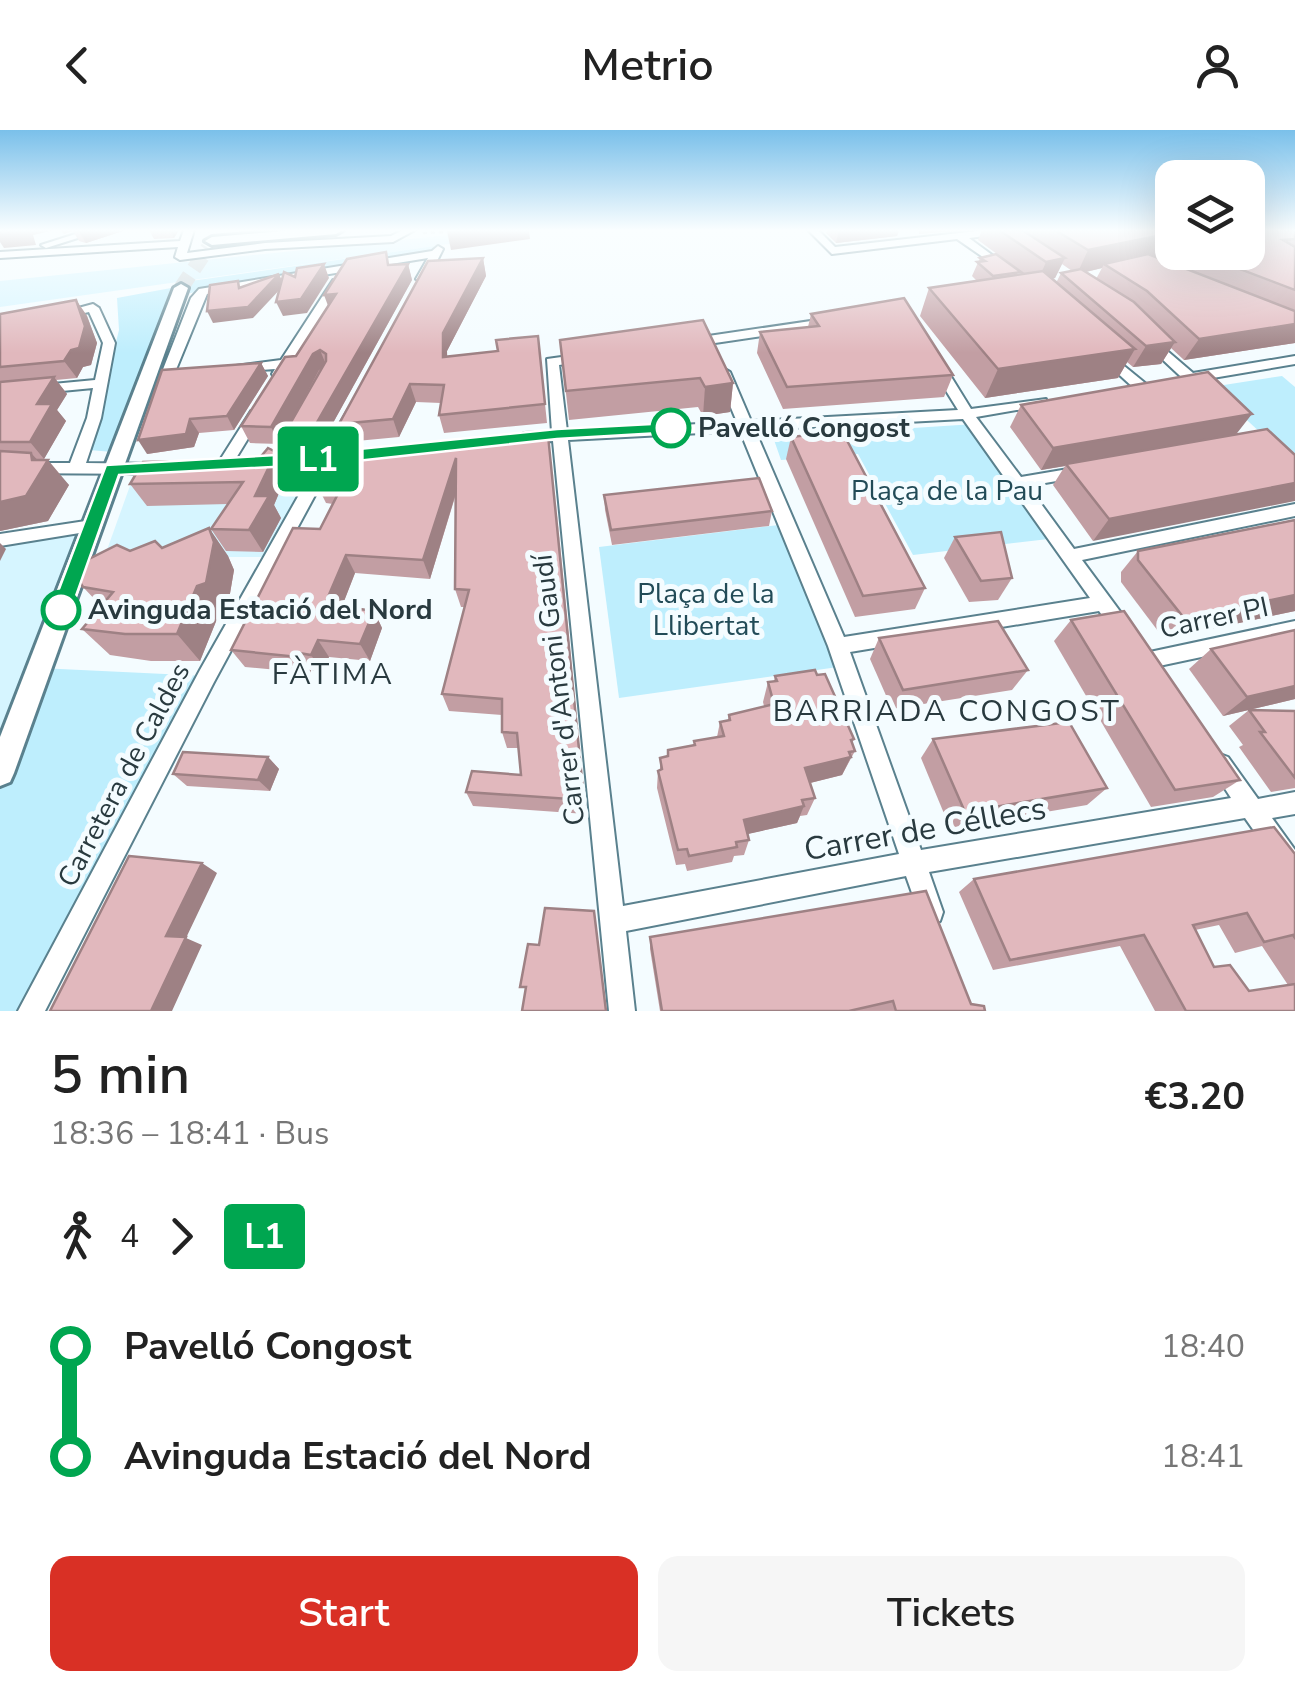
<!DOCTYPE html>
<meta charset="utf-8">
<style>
body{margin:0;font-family:"Nunito Sans",sans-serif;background:#f6f6f6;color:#222;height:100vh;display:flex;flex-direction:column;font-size:38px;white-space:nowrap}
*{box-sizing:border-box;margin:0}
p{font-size:32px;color:#767676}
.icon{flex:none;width:55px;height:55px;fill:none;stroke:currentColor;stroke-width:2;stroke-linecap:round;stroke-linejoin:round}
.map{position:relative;height:881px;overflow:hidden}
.drawer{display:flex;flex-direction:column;background:#fff;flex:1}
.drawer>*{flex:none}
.badge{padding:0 20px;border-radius:8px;font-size:35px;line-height:65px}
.fabs{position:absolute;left:1155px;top:30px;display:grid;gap:20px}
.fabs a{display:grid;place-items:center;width:110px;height:110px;border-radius:20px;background:#fff;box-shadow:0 10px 40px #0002;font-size:50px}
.map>.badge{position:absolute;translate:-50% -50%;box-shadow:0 0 0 5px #fff}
.legs{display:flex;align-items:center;gap:15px;height:110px;padding:0 50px;font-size:32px}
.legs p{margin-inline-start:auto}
.headline{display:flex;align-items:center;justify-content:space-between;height:170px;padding:0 50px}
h1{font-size:55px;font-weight:600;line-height:75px}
.primary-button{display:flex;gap:20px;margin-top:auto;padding:20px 50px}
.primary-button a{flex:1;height:115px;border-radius:20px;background:#d93025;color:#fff;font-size:40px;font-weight:600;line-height:115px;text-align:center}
.primary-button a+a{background:#f6f6f6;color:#222}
ul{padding:0 50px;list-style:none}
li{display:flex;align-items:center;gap:35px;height:110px;font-size:38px}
li i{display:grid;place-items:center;width:15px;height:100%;margin:0 12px;background:currentColor}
li i::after{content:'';width:25px;height:25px;margin:-12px;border:8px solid;border-radius:50%;background:#fff}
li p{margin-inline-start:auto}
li:first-child i{background:linear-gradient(#0000 50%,currentColor 0)}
li:last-child i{background:linear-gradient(currentColor 50%,#0000 0)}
header{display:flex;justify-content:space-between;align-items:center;height:130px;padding:0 50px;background:#fff;font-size:45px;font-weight:600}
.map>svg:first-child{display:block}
.built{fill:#d6f5ff}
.green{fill:#beeefd}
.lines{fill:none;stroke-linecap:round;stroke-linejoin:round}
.tertiary-tunnel{stroke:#cbd5d9;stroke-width:15;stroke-dasharray:15 8;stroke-linecap:butt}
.service-casing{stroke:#5a818e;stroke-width:11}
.minor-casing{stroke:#5a818e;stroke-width:4}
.tertiary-casing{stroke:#5a818e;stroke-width:6}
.path{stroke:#a7b3b6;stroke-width:2.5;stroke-dasharray:4 4;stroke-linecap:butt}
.service{stroke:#fff;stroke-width:8}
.minor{fill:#fff;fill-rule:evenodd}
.tertiary{fill:#fff;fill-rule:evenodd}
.wall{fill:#c29ea3;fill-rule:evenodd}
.shaded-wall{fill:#9e8184}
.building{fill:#e1b8bd;stroke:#9e8184;stroke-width:2.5}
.line-1{fill:#00a650;stroke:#fff;stroke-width:2.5}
.stop-1-dot{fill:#fff;stroke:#00a650;stroke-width:5}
.labels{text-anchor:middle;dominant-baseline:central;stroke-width:10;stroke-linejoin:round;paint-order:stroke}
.stop-label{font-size:28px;font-weight:bold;fill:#293a3f;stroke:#f4fcff;text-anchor:start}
.park-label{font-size:28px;fill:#224b57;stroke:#f4fcff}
.street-label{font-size:28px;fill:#293a3f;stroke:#f4fcff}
.neighbourhood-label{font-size:30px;letter-spacing:2.5px;fill:#293a3f;stroke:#f4fcff}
.near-street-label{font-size:32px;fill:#293a3f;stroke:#f4fcff}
</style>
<header><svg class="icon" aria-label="back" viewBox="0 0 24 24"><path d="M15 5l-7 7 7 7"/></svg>Metrio<svg class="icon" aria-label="person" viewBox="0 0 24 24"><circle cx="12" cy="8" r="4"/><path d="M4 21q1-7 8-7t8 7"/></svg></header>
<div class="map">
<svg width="1295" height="881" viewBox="0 0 1295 881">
<rect width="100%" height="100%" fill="#f4fcff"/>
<g class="built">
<path d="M498 100H548L0 177V151Z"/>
<path d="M316 339 267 427H210L94 456 131 353 140 349Z"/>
<path d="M92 396 0 643V410Z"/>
</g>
<g class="green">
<path d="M434 116 433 121 185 164 191 151Z"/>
<path d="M171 158 113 322 89 320 119 200 117 168Z"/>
<path d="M1282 246 1295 257V330H1290L1211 257Z"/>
<path d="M975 294 1057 408 913 425 858 324 781 330 773 307Z"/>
<path d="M779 395 838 537 619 568 599 417Z"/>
<path d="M39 538 207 546 31 881H0V643Z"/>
</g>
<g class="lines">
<path class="tertiary-tunnel" d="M181 158 208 118"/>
<g class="service-casing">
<path id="service" d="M279 331 299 294"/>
</g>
<g class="minor-casing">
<g id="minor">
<path d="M88 100H103L46 118 41 115Z"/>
<path d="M184 100H194L187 123 265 113 391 106 403 100H415L393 112 265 119 180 130 175 127 178 117 0 128V122L180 111Z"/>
<path d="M808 100H818L835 117 986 100H1014L1009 103 969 108 1007 136V140L1003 141 957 109 832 124Z"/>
<path d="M438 116 443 119 428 149 422 152 416 149 428 128 207 164 175 242 188 246C182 252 166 253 160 247L191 168 199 159 432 121Z"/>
<path d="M333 150 343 152 284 247H274L272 244 275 239 236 242V236L281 230Z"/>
<path d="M93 174 99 178 115 213 101 288 86 333 159 334 167 339 159 344 0 343V333H70L87 288 93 258 0 267V259L95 250 103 213 89 182 62 188 56 184Z"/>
<path d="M831 188 837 192 835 195 688 217 682 213 688 209Z"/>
<path d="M1151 207 1193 243 1295 226V234L1201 250 1205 255 1198 259 1193 258 1146 214V208Z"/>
<path d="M1107 222 1145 253V259H1135L1102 229 1100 226Z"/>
<path d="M583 224 588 225V231L559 235 567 301 737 292 716 242 723 238 730 242 751 291 958 280 930 235 937 231 942 232 971 279 1046 269V275L976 287 1021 347 1080 337 1085 338 1088 342 1085 346 1028 356 1074 419 1295 374V386L1082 430 1130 495 1132 500 1130 505C1114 511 1107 492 1099 481L850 522 921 720 1231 668 1209 634 1212 627 1220 624 1228 627 1258 669 1295 662V684L1272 688 1295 720V752L1287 748 1245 688 929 742 943 782 940 791 931 794 922 791 906 746 626 801 635 881H609L553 311 524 313 517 308 524 303 552 302 547 229ZM963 289 1090 468 844 507 755 300ZM740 301 828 516 899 724 623 776 568 310Z"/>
<path d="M353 279 360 283 339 322 354 321 362 326 354 331 333 332 214 552 45 881H18L200 540 317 333 260 337 252 332 260 327 323 323 348 280Z"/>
<path d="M256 280 263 284 230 338H220L217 334 220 330 251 281Z"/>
<path d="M92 390 98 392 100 396 98 400 0 416V404Z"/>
<path d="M1295 491V507L1145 539 1138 537 1135 531 1138 525 1145 523Z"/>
</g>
</g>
<g class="tertiary-casing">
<g id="tertiary">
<path d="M295 100H343L336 104 212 115 205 111 212 107Z"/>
<path d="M181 154 188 158 14 643 10 652 0 656V607L174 158Z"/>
</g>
</g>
<path class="path" d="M423 103 443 102"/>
<use href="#service" class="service"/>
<use href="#minor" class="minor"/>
<use href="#tertiary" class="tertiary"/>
</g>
<g class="wall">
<path d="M61 100H126L86 113 79 111 73 101 64 104Z"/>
<path d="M149 100H179L174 108 154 109Z"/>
<path d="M827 100H899L897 106 836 113 826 103Z"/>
<path d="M919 100H971L919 104Z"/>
<path d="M982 100H1172V122H1248L1295 100V213L1184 230 1171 218 1161 234 1133 237 1127 232 1118 248 985 268 920 186 929 158 977 151 972 146 980 128 1020 145 1024 144 978 110ZM1172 123 1167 131 1155 127ZM1062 134 1072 141 1061 143 1056 153 1052 149 1055 148ZM1102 138 1096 149 1086 142Z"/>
<path d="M483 128 486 146 447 221V227L498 221 538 206 547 293 444 303 439 285 441 273 416 272 399 307 346 312 339 294Z"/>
<path d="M408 134 412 150 323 311H298L290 294 280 314 250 313 241 296 296 226 328 176 390 135Z"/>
<path d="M76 170 87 186 97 213 91 235 83 237 77 248 56 250 67 264 57 280 66 291 44 329H37L69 355 48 391 0 401V184Z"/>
<path d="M811 184 953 245 944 267 783 279 757 223 760 202 808 197Z"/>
<path d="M560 210 733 253 730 282 703 286 698 277 569 290Z"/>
<path d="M261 233 268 246 234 300 199 303 194 317 147 324Z"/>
<path d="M1021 275 1236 304 1093 411 1053 355 1065 336 1041 340 1010 297Z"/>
<path d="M548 305 586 684 473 676 466 662 521 645 518 618H507L502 602V585L449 581 442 564 465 477H461L455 459 456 364 430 449 355 443 342 476 374 481 382 498 370 531 329 527 322 541 311 540 310 543 245 537 231 520 320 399 333 374 326 373 317 355Z"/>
<path d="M791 307 925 458 915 479 855 487 786 329Z"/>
<path d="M287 344 274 375 281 388 263 422 226 421 211 399 228 374 147 376 130 354Z"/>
<path d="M604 365 772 381 769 396 612 415 605 380Z"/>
<path d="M1295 390V481L1164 509 1121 452V442L1138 421Z"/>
<path d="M209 398 228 426 234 440 227 481 219 484 200 531H151L110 525 82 499 101 476 83 457 130 421 162 418Z"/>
<path d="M955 407 1012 448 998 470 969 472 944 428Z"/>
<path d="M1071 490 1240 650 1213 667 1151 677 1054 511Z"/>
<path d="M1295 500V569L1223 586 1189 539 1211 519Z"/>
<path d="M879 508 1028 540 1012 560 892 579 870 529Z"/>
<path d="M817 545 854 609 852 613 855 621 842 645 810 653 815 668 807 685 800 686 797 693 747 704 749 710 744 725 734 726 732 732 687 741 685 734 676 735 657 658 658 641 660 640V628L668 626 694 615V611L717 607 720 592 728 590 729 585 764 576 763 572 768 552 774 551 775 546Z"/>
<path d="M1249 580 1295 581V658L1271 662 1239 617 1243 615 1229 596Z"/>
<path d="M933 609 1107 658 1087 675 950 698 921 628Z"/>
<path d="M268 627 279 639 270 661 187 656 173 644Z"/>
<path d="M1295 724V881H1155L1120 816 993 840 959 762 974 749ZM1219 795 1235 823 1262 816 1288 855 1249 861 1214 837 1195 800Z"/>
<path d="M650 807 971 874 985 881H660L650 819Z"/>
</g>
<g class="shaded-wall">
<path d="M26 100H55L33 105 36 115 4 118 0 112V104Z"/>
<path d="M78 100H126L86 113Z"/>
<path d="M170 100H179L174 108Z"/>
<path d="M460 100H529L530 109 451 120 447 101Z"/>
<path d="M839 100H899L897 106 836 113Z"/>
<path d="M1172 103V122L1109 137 1104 134 1102 138 1077 144 1088 120Z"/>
<path d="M483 128 486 146 447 221 448 246 443 227V203Z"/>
<path d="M1065 128 1055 148 1037 153 1046 132Z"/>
<path d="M324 134 329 148 307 183 283 186 276 172Z"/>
<path d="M408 134 412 150 323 311 316 294Z"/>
<path d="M279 144 284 155 253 188 213 193 207 181Z"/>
<path d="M336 164 330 181 324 165Z"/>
<path d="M76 170 87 186 97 213 91 235 83 237 77 248 64 231Z"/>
<path d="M1295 194V213L1184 230 1199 209Z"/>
<path d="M1175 212 1161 234 1133 237 1146 216Z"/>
<path d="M1135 219 1118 248 985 268 998 239Z"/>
<path d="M320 220 327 237 319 240 280 314 271 297 313 224Z"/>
<path d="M261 233 268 246 234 300 227 286Z"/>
<path d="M54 247 67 264 57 280 66 291 44 329 30 312 37 274Z"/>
<path d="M733 253 730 282 703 286 705 257Z"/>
<path d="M410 254 416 272 399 307 393 289Z"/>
<path d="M1252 284 1234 307 1066 334 1065 336 1041 340 1053 318Z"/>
<path d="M190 289 199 303 194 317 147 324 138 310Z"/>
<path d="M276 322 287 344 274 375 281 388 263 422 249 400 255 366Z"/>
<path d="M31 323 44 337 48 330 69 355 48 391 0 401V372L32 330Z"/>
<path d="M551 324 586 684 584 670Z"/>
<path d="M456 328 461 346 430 449 423 430Z"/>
<path d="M1295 353V371L1093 411 1109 389Z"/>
<path d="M209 398 228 426 234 440 227 481 219 484 200 531 177 504Z"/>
<path d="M0 413 6 419 0 431Z"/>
<path d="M346 425 355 443 336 492 325 474Z"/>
<path d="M1295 465V481L1164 509 1184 488Z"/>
<path d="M374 481 382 498 370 531 360 514Z"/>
<path d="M318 510 329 527 322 541 311 525Z"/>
<path d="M299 523 311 540 310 543 298 527Z"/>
<path d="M1295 556V569L1223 586 1247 567Z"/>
<path d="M268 627 279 639 270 661 258 650Z"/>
<path d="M851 627 842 645 798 656 805 638Z"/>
<path d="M804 676 797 693 739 706 744 690Z"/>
<path d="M202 733 217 743 186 808 202 815 172 881H151L166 806Z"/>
</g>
<g class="building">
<path d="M0 100H26V101L0 104Z"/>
<path d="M999 100H1022L1065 128 1046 132Z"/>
<path d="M1055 100H1172V103L1088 120Z"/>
<path d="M1248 100H1295V109L1283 110 1295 117V160L1195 122H1248Z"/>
<path d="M386 122 388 135 408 134 316 294H290L326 231V224L320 220 313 224 271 297 241 296 285 227 296 226 336 164 324 165 347 129Z"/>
<path d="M996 124 1021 142 993 146 977 132 985 131 980 128Z"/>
<path d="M1148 124 1295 181V194L1199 209 1147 161 1104 134Z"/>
<path d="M483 128 443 203V227L498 221 496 210 538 206 545 274 439 285 444 255 410 254 393 289 339 294 428 131Z"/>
<path d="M324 134 301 169 276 172 284 142 295 147 297 138Z"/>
<path d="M1081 139 1134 172 1175 212 1146 216 1061 143Z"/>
<path d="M1043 141 1135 219 998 239 929 158Z"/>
<path d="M279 144 248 177 207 181 210 155 238 151 239 158Z"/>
<path d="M904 168 953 245 787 257 760 202 819 196 811 184Z"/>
<path d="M76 170 85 196 79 218 71 220 64 231 0 237V184Z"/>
<path d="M703 190 733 253 705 257 700 248 566 261 560 210Z"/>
<path d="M261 233 227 286 190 289 186 304 138 310 162 240Z"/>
<path d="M1208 242 1252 284 1053 318 1021 275Z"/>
<path d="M54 247 37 274H52L30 312H0V252Z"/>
<path d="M1267 299 1295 325V353L1109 389 1066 334Z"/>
<path d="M842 301 925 458 863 466 791 307Z"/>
<path d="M548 305 584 670 466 662 472 641 521 645 517 603 502 602V569L442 564 469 460 455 459 456 328 423 430 346 425 325 474 374 481 360 514 318 510 311 525 299 523 298 527 231 520 293 398 320 399 342 356 317 355 332 326Z"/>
<path d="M268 318 276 322 255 366H269L249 400 211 399 243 352 130 354 143 332 258 330Z"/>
<path d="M0 321 31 323 32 330H48L26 366 0 372Z"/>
<path d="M759 348 772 381 611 400 604 365Z"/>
<path d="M1295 390V465L1184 488 1138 430V421Z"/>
<path d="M209 398 214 412 206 453 197 456 177 504H125L82 499 113 462 83 457 71 438 117 415 130 421 155 411 162 418Z"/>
<path d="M1001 402 1012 448 981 451 955 407Z"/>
<path d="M1124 481 1240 650 1175 660 1071 490Z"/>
<path d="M998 491 1028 540 903 560 879 508Z"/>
<path d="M1295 500V556L1247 567 1211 519Z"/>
<path d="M815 540 817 545 825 544 854 609 851 610 855 621 849 622 851 627 805 638 815 668 802 670 804 676 744 690 749 710 736 712 737 717 689 726 687 719 678 720 658 641 662 639 660 628 668 626V620L695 615 694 611 724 606 720 592 730 590 729 585 774 574 768 552 777 551 775 546Z"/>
<path d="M1249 580 1295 581V648L1260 602H1265Z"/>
<path d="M1069 592 1107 658 965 682 933 609Z"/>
<path d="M183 622 268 627 258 650 173 644Z"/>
<path d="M1274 697 1295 724V808L1293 805 1264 812 1247 783 1193 795 1214 837 1230 835 1249 861 1295 854V881H1186L1144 805 1010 830 974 749Z"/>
<path d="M129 726 202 733 166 806 186 807 151 881H50Z"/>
<path d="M926 761 971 874 984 876 985 881H896L893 871 849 881H662L650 807Z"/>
<path d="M545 778 594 781 606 881H522L526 857H520L528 814 539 815Z"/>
</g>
<linearGradient id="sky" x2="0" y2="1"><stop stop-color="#7ac0ea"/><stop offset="0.45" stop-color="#fafeff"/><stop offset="1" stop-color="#fafeff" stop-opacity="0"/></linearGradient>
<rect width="1295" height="223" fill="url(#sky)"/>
<path class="line-1" d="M671 293 680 298 677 302 557 309 329 334 119 345 71 480 61 488 51 480 106 335 329 322 557 299Z"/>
<g class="stop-1-dot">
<circle cx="671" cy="298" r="18"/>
<circle cx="61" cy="480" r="18"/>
</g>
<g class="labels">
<g class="stop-label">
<text x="698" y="298">Pavelló Congost</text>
<text x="88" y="480">Avinguda Estació del Nord</text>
</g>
<g class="park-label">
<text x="947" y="361">Plaça de la Pau</text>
<text x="706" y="464">Plaça de la<tspan x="706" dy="32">Llibertat</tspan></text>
</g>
<g class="street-label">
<text transform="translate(1214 488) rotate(-12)">Carrer PI</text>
<text transform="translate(559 560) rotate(-97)">Carrer d'Antoni Gaudí</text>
<text transform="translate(124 645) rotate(-62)">Carretera de Caldes</text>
</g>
<g class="neighbourhood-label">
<text x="333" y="544">FÀTIMA</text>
<text x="947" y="581">BARRIADA CONGOST</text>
</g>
<g class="near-street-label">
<text transform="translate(925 699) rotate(-10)">Carrer de Céllecs</text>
</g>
</g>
</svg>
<div class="fabs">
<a><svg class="icon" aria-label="layers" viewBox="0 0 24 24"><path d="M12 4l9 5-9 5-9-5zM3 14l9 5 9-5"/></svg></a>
</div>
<b class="badge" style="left:318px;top:329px;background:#00a650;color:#fff">L1</b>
</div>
<section class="drawer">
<div class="headline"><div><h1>5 min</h1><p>18:36 – 18:41 · Bus</p></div><b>€3.20</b></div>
<div class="legs"><svg class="icon" aria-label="walk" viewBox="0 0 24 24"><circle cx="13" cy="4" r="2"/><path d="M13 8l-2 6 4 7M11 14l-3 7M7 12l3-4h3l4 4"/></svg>4<svg class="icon" aria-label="forward" viewBox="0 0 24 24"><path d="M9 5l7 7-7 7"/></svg><b class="badge" style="background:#00a650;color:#fff">L1</b></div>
<ul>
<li><i style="color:#00a650"></i><b>Pavelló Congost</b><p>18:40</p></li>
<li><i style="color:#00a650"></i><b>Avinguda Estació del Nord</b><p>18:41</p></li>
</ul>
<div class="primary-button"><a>Start</a><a>Tickets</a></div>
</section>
